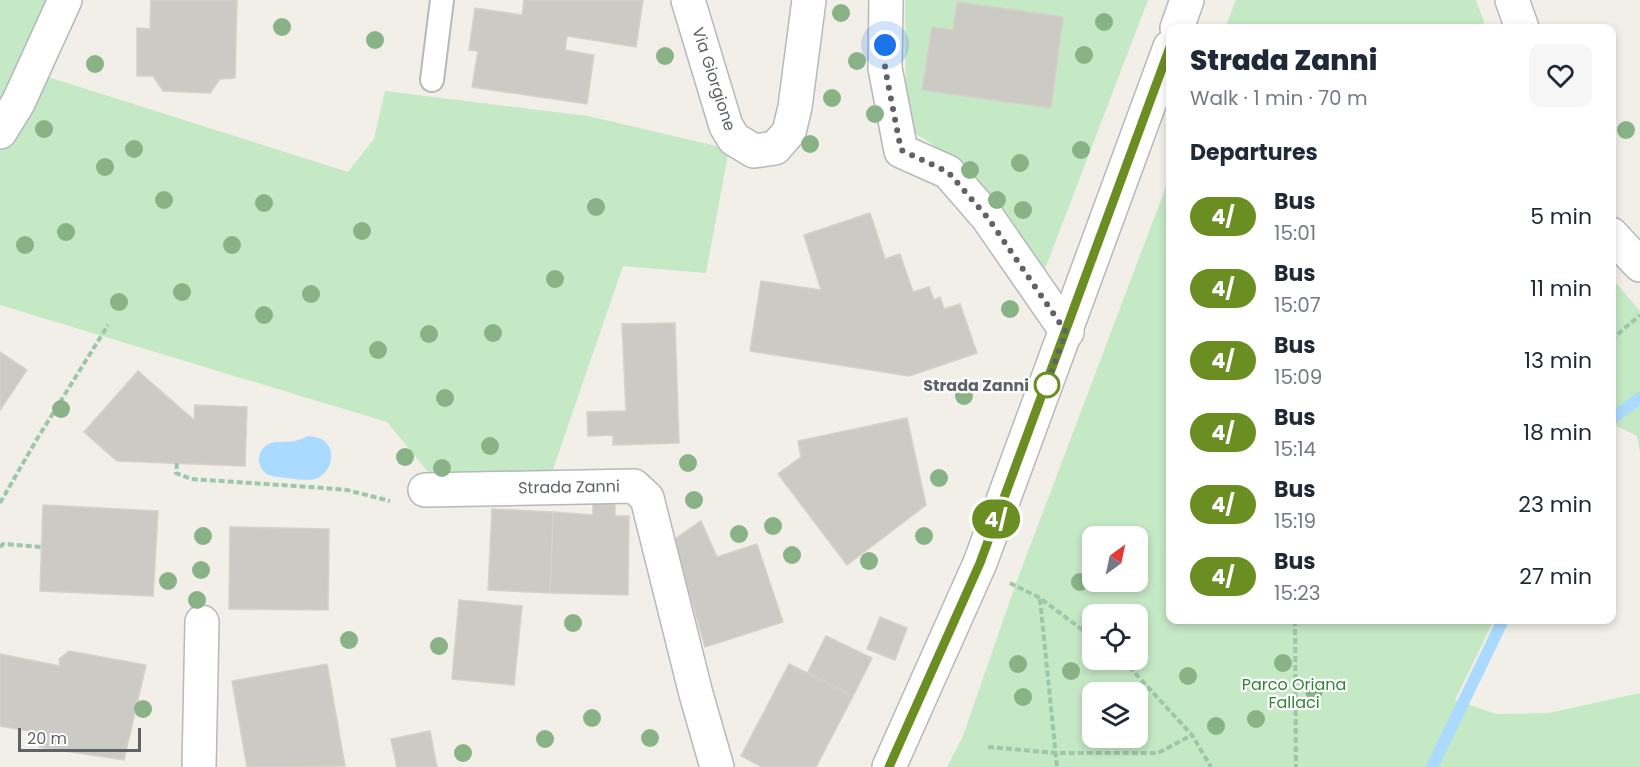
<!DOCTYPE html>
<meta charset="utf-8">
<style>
body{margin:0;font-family:Poppins,sans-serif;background:#f6f6f7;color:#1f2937;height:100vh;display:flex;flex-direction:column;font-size:22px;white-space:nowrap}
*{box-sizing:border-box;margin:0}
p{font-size:20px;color:#747a83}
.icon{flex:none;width:33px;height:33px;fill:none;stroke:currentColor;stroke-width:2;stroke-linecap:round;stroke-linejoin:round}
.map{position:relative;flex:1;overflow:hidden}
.panel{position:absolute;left:1166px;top:24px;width:450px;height:600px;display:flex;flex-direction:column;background:#fff;border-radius:12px;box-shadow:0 3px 9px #0003}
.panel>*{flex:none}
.badge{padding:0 12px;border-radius:20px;font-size:21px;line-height:39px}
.needle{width:39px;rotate:33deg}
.tools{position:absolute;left:1082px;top:526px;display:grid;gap:12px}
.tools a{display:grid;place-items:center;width:66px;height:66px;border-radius:12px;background:#fff;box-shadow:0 3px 9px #0003;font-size:30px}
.scale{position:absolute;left:18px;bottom:15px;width:123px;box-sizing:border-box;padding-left:6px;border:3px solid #5f6368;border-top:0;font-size:16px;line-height:21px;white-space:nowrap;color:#5f6368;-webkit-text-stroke:4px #fff;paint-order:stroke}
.you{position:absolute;width:30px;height:30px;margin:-15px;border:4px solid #fff;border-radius:50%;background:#1a73e8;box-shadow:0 0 0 9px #1a73e833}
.map>.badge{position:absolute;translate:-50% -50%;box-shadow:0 0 0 3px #fff}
h2{padding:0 24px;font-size:22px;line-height:54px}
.round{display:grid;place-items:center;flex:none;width:63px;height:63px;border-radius:12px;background:#f6f6f7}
.overview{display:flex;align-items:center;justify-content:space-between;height:102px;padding:0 24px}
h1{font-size:28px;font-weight:800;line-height:45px}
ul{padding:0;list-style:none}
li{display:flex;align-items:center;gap:18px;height:72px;padding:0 24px}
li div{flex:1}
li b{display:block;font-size:22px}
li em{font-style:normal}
li .badge{min-width:66px;font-weight:700;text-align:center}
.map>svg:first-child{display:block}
.green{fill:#c5e8c5;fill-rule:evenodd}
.water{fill:#aadaff}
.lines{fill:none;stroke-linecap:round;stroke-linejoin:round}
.stream{stroke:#aadaff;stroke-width:12}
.building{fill:#cccac5;stroke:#d6d1c6;stroke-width:1.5}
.service-casing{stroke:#b5b8bc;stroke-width:26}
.minor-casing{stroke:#b5b8bc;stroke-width:36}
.path{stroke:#9cc7a9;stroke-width:4;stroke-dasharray:6 3;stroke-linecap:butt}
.service{stroke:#fff;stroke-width:22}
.minor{stroke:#fff;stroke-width:33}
.tree{fill:#89b387}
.line-casing{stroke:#fff;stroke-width:14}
.line{stroke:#6b8e23;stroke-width:9}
.walk{stroke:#5f6368;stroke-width:6;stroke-dasharray:0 10.8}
.stop-dot{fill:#fff;stroke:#6b8e23;stroke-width:3}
.labels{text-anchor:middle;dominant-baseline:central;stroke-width:4.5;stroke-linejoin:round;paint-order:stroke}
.street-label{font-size:16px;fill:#5f6368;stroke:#fff}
.stop-label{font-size:16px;font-weight:bold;fill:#5f6368;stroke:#fff;text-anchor:end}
.park-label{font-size:16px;fill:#348238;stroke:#fff}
</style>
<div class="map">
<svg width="1640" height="767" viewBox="0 0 1640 767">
<rect width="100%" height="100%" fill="#f1efe8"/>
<g class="green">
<path d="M0 0H65L0 132Z"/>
<path d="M905 0H1148L1045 269 981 188 932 144 906 128Z"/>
<path d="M1236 0H1476L1486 28H1225Z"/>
<path d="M45 76 348 172 374 139 385 91 588 116 729 149 706 273 623 266 551 475 428 472 387 422 0 305V151Z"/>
<path d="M1170 176V620H1494L1455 700 1496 714 1549 713 1640 693V767H947L963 736 1015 586ZM1092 537H1137V582H1092ZM1092 615H1137V660H1092ZM1092 693H1137V738H1092Z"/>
<path d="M1611 277 1640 311V452L1637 436 1611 423Z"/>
</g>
<path class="water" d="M308 436C315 437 324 438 328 445 336 458 328 475 315 479 307 481 295 479 287 478 281 477 274 477 269 475 256 469 256 452 267 445 274 440 286 443 295 441 299 440 303 438 308 436Z"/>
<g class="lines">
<g class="stream">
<path d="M1611 419 1640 398"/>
<path d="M1432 767 1503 620"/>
</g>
</g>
<g class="building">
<path d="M151 0H237L235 78 220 79 210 93 163 91 153 76H137V28L150 29Z"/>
<path d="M524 0H643L636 47 567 36 565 50 594 55 587 104 472 87 478 51 469 50 475 8 522 15Z"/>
<path d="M957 2 1063 17 1051 108 922 90 932 27 953 30Z"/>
<path d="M870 213 885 259 900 254 913 292 929 287 934 300 940 297 944 309 960 304 977 353 909 376 750 351 761 281 821 290 804 235Z"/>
<path d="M675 323 679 443 613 445V435L588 436 587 412 626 411 622 324Z"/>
<path d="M0 352 27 370 0 410Z"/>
<path d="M138 371 194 420 195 405 247 407 245 466 117 461 84 432Z"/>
<path d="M907 418 926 505 847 565 778 474 801 457 798 441Z"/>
<path d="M593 504H615V516H629L628 595 550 593 553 512 593 515Z"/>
<path d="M43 505 158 511 153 596 40 591Z"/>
<path d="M492 509 553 512 550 593 488 590Z"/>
<path d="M701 521 717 557 757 544 783 622 705 647 682 567 673 569 666 545Z"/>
<path d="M230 527 329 529 328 610 229 609Z"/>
<path d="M459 600 522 606 514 685 452 679Z"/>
<path d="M880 617 907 628 895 660 867 649Z"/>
<path d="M826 636 872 658 853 696 807 674Z"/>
<path d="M69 651 146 665 124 760 39 747 41 733 0 726V654L60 666 59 659Z"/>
<path d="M327 664 345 766 247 767 232 681Z"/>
<path d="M789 664 853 696 816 767H762L741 756Z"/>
<path d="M430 731 437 767H397L391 739Z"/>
</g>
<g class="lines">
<g class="service-casing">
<path id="service" d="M432 80 442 0"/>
</g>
<g class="minor-casing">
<g id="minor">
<path d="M688 0 726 126 734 139 754 151 775 148 789 132 795 107 809 0"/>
<path d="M886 0 885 68 901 151 948 172 988 218 1067 332"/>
<path d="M1512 0 1522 28"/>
<path d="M1177 28 1187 0"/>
<path d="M0 132 18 103 65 0"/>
<path d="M1611 234 1640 265"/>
<path d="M425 490 634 486 647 498 696 694 717 767"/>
<path d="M199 767 202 622"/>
<path d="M889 767 980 563 1170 47"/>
</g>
</g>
<g class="path">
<path d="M1611 340 1640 315"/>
<path d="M177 463 176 473 191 479 325 488 347 490 390 501"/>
<path d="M0 503 37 439 108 325"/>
<path d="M0 547 3 544 42 547"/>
<path d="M1010 583 1040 598 1092 637"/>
<path d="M1040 599 1057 767"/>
<path d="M1295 620 1296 767"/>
<path d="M1123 660 1192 735 1211 767"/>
<path d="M988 747 1057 753H1158L1192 735"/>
</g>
<use href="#service" class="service"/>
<use href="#minor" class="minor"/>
</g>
<g class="tree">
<circle cx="841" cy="13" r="9"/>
<circle cx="1104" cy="22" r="9"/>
<circle cx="282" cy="27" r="9"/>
<circle cx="375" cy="40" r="9"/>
<circle cx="1084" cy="55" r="9"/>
<circle cx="665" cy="56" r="9"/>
<circle cx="857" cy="61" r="9"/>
<circle cx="95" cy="64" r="9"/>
<circle cx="832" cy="98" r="9"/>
<circle cx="875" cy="114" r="9"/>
<circle cx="44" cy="129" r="9"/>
<circle cx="1626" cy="130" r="9"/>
<circle cx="810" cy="144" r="9"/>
<circle cx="134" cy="149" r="9"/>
<circle cx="1081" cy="150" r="9"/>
<circle cx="1020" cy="163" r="9"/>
<circle cx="105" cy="167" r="9"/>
<circle cx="970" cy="170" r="9"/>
<circle cx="164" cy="200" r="9"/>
<circle cx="997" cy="200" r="9"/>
<circle cx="264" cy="203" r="9"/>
<circle cx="596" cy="207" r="9"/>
<circle cx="1023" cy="210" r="9"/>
<circle cx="362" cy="231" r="9"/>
<circle cx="66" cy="232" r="9"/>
<circle cx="25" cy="245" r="9"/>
<circle cx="232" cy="245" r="9"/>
<circle cx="555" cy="279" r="9"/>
<circle cx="182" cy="292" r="9"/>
<circle cx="311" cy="294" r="9"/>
<circle cx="119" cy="302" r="9"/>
<circle cx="1010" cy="309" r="9"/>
<circle cx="264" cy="315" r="9"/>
<circle cx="493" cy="333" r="9"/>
<circle cx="429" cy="334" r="9"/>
<circle cx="378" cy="350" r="9"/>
<circle cx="964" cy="396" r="9"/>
<circle cx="445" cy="398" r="9"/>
<circle cx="61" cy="409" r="9"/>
<circle cx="490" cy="446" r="9"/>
<circle cx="405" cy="457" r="9"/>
<circle cx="688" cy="463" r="9"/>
<circle cx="442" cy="468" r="9"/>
<circle cx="939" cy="478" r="9"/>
<circle cx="694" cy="500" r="9"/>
<circle cx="773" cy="526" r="9"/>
<circle cx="739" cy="534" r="9"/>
<circle cx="203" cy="536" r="9"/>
<circle cx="924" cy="536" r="9"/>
<circle cx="792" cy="555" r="9"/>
<circle cx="869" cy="561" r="9"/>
<circle cx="201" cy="570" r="9"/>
<circle cx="168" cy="581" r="9"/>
<circle cx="1080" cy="582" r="9"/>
<circle cx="197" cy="600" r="9"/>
<circle cx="573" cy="623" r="9"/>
<circle cx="349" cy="640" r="9"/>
<circle cx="439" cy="646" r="9"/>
<circle cx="1283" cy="663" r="9"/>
<circle cx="1018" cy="664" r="9"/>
<circle cx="1071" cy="671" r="9"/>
<circle cx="1188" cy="676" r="9"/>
<circle cx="1314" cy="691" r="9"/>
<circle cx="1023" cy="697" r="9"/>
<circle cx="143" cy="709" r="9"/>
<circle cx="592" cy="718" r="9"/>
<circle cx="1256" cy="719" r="9"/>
<circle cx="1216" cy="726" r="9"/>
<circle cx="650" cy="738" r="9"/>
<circle cx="545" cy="739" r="9"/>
<circle cx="463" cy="753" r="9"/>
</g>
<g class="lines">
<g class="line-casing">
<path id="line" d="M889 767 980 563 1170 47"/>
</g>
<use href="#line" class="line"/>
<path class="walk" d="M885 45V68L901 150 948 172 988 218 1066 332 1043 395 1047 385"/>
</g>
<circle class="stop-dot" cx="1047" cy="385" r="12"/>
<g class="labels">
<g class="street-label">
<text transform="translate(714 79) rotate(72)">Via Giorgione</text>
<text transform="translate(569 487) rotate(-1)">Strada Zanni</text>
</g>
<g class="stop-label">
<text x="1029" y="385">Strada Zanni</text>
</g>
<g class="park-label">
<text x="1294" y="684">Parco Oriana<tspan x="1294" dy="18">Fallaci</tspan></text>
</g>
</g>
</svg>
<div class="tools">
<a><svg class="needle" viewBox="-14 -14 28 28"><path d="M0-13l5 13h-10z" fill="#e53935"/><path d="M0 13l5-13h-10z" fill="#747a83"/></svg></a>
<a><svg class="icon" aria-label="locate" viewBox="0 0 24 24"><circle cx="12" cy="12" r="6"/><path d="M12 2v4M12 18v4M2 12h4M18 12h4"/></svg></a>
<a><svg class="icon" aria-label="layers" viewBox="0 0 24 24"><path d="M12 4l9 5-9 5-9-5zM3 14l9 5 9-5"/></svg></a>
</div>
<div class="scale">20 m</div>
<div class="you" style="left:885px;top:45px"></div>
<b class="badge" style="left:996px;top:519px;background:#6b8e23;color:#fff">4/</b>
<section class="panel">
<div class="overview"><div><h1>Strada Zanni</h1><p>Walk · 1 min · 70 m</p></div><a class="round"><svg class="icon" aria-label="heart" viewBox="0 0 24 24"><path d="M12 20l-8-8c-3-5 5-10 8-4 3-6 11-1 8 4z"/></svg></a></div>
<h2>Departures</h2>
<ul>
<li><span class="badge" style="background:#6b8e23;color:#fff">4/</span><div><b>Bus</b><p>15:01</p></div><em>5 min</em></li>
<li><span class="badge" style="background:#6b8e23;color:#fff">4/</span><div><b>Bus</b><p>15:07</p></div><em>11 min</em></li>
<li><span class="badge" style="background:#6b8e23;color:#fff">4/</span><div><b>Bus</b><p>15:09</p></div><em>13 min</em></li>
<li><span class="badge" style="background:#6b8e23;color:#fff">4/</span><div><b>Bus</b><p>15:14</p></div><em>18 min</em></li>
<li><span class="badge" style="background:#6b8e23;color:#fff">4/</span><div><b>Bus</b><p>15:19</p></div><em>23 min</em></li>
<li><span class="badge" style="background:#6b8e23;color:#fff">4/</span><div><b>Bus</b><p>15:23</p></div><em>27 min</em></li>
</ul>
</section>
</div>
